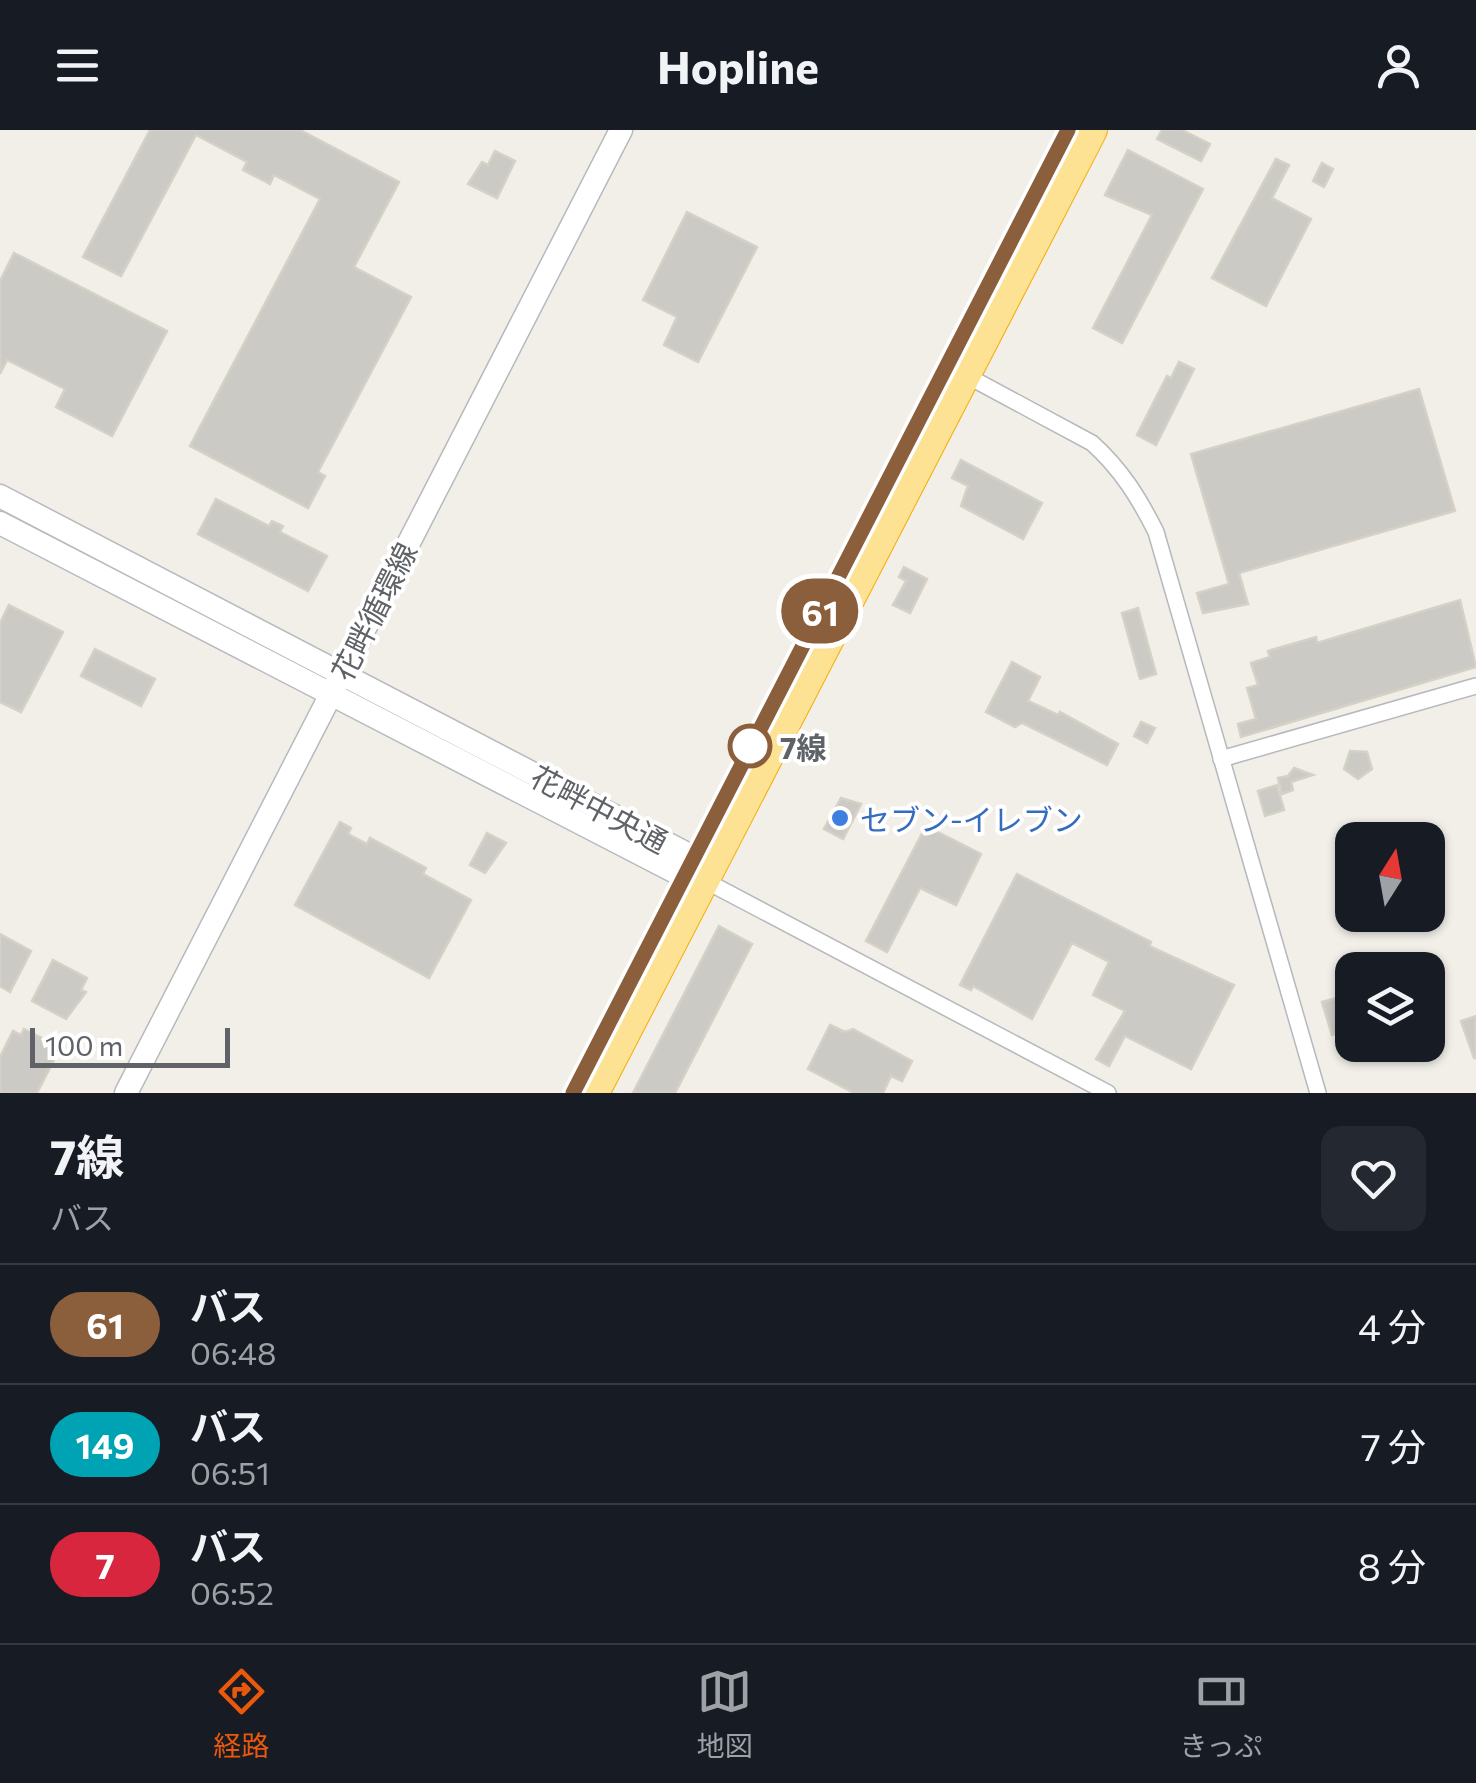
<!DOCTYPE html>
<html lang="ja">
<meta charset="utf-8">
<style>
body{margin:0;font-family:Commissioner,"Noto Sans JP",sans-serif;background:#242831;color:#f1f3f6;height:100vh;display:flex;flex-direction:column;font-size:38px;white-space:nowrap}
*{box-sizing:border-box;margin:0}
p{font-size:32px;color:#9ea1a6}
.icon{flex:none;width:55px;height:55px;fill:none;stroke:currentColor;stroke-width:2;stroke-linecap:round;stroke-linejoin:round}
.map{position:relative;height:963px;overflow:hidden}
.side{display:flex;flex-direction:column;background:#171b24;flex:1}
.side>*{flex:none}
.badge{padding:0 20px;border-radius:32px;font-size:35px;line-height:65px}
.needle{width:65px;rotate:11deg}
.tools{position:absolute;left:1335px;top:692px;display:grid;gap:20px}
.tools a{display:grid;place-items:center;width:110px;height:110px;border-radius:20px;background:#171b24;box-shadow:0 2px 8px #0004;font-size:50px}
.scale{position:absolute;left:30px;bottom:25px;width:200px;box-sizing:border-box;padding-left:10px;border:5px solid #5f6368;border-top:0;font-size:28px;line-height:35px;white-space:nowrap;color:#5f6368;-webkit-text-stroke:8px #fff;paint-order:stroke}
.map>.badge{position:absolute;translate:-50% -50%;box-shadow:0 0 0 5px #fff}
.round{display:grid;place-items:center;flex:none;width:105px;height:105px;border-radius:20px;background:#242831}
.headline{display:flex;align-items:center;justify-content:space-between;height:170px;padding:0 50px}
h1{font-size:48px;font-weight:700;line-height:75px}
ul{padding:0;list-style:none}
li{display:flex;align-items:center;gap:30px;height:120px;padding:0 50px;border-top:2px solid #363941}
li div{flex:1}
li b{display:block;font-size:38px}
li em{font-style:normal}
li .badge{min-width:110px;font-weight:700;text-align:center}
header{display:flex;justify-content:space-between;align-items:center;height:130px;padding:0 50px;background:#171b24;font-size:45px;font-weight:700}
.dock{display:flex;justify-content:space-around;align-items:center;height:140px;border-top:2px solid #363941;background:#171b24;font-size:28px;color:#9ea1a6}
.dock a{display:grid;justify-items:center;gap:5px}
.dock .current{color:#ea580c}
.map>svg:first-child{display:block}
.building{fill:#cccac5;stroke:#d6d1c6;stroke-width:2.5}
.lines{fill:none;stroke-linecap:round;stroke-linejoin:round}
.street-casing{stroke:#b5b8bc;stroke-width:18}
.secondary-casing{stroke:#b6babf;stroke-width:25}
.highway-casing{stroke:#f9ab00;stroke-width:32}
.street{stroke:#fff;stroke-width:15}
.secondary{stroke:#fff;stroke-width:22}
.highway{stroke:#fde293;stroke-width:30}
.line-casing{stroke:#fff;stroke-width:22}
.line{stroke:#8b5e3c;stroke-width:15}
.stop-dot{fill:#fff;stroke:#8b5e3c;stroke-width:5}
.shop-dot{fill:#3f7fe0;stroke:#fff;stroke-width:4}
.labels{text-anchor:middle;dominant-baseline:central;stroke-width:8;stroke-linejoin:round;paint-order:stroke}
.street-label{font-size:30px;fill:#5f6368;stroke:#fff}
.stop-label{font-size:30px;font-weight:bold;fill:#5f6368;stroke:#fff;text-anchor:start}
.shop-label{font-size:30px;fill:#366cbe;stroke:#fff;text-anchor:start}
</style>
<header><svg class="icon" aria-label="menu" viewBox="0 0 24 24"><path d="M4 6h16M4 12h16M4 18h16"/></svg>Hopline<svg class="icon" aria-label="person" viewBox="0 0 24 24"><circle cx="12" cy="8" r="4"/><path d="M4 21q1-7 8-7t8 7"/></svg></header>
<div class="map">
<svg width="1476" height="963" viewBox="0 0 1476 963">
<rect width="100%" height="100%" fill="#f1efe8"/>
<g class="building">
<path d="M150 0H300L399 52 354 137 411 167 318 342 325 346 308 378 190 316 320 69 274 45 270 54 243 40 247 32 196 5 121 146 83 127Z"/>
<path d="M1162 0H1182L1210 14 1201 31 1157 9Z"/>
<path d="M1128 20 1203 59 1122 213 1093 198 1152 85 1105 65Z"/>
<path d="M495 21 515 31 497 68 468 54 482 32 488 35Z"/>
<path d="M1276 29 1289 35 1272 68 1311 89 1266 176 1212 148Z"/>
<path d="M1322 33 1333 39 1324 57 1313 51Z"/>
<path d="M687 82 757 117 698 232 664 215 677 187 643 170Z"/>
<path d="M14 123 167 201 112 306 56 277 65 259 7 230 0 244V151Z"/>
<path d="M1179 232 1194 239 1156 315 1137 305 1167 246 1171 248Z"/>
<path d="M1419 259 1455 381 1239 443 1248 474 1203 483 1197 463 1229 454 1191 324Z"/>
<path d="M961 330 1042 373 1023 409 961 376 968 356 952 348Z"/>
<path d="M216 369 269 396 272 391 283 396 280 402 327 426 308 461 198 404Z"/>
<path d="M904 437 927 449 910 483 893 475 906 451 899 447Z"/>
<path d="M1460 470 1476 537 1241 607 1238 594 1256 589 1247 558 1258 555 1251 533 1270 527 1268 521 1316 507 1317 513Z"/>
<path d="M9 475 63 502 21 582 0 572V493Z"/>
<path d="M1138 478 1156 544 1140 549 1122 483Z"/>
<path d="M95 519 155 549 141 576 81 546Z"/>
<path d="M1012 532 1040 547 1028 571 1058 585 1060 582 1118 614 1107 635 1022 593 1015 597 986 582Z"/>
<path d="M1141 592 1155 598 1147 613 1134 606Z"/>
<path d="M1350 621 1367 622 1372 639 1358 649 1344 639Z"/>
<path d="M1294 638 1313 645 1291 652 1293 660 1282 664 1278 648 1288 646Z"/>
<path d="M1277 655 1284 680 1265 686 1258 661Z"/>
<path d="M841 668 861 674 843 709 824 699Z"/>
<path d="M340 692 351 698 348 704 367 714 370 708 426 738 423 744 471 770 429 848 295 775Z"/>
<path d="M926 696 981 724 956 775 920 758 887 822 866 811Z"/>
<path d="M487 703 506 713 485 743 470 735Z"/>
<path d="M1017 744 1151 812 1149 816 1234 855 1191 939 1125 906 1109 936 1096 929 1125 881 1093 865 1109 832 1072 813 1032 889 973 856 971 860 960 855Z"/>
<path d="M719 796 752 814 675 963H633Z"/>
<path d="M0 804 31 821 10 862 0 856Z"/>
<path d="M53 830 87 848 81 860 86 862 66 889 32 871Z"/>
<path d="M1341 867 1342 871 1352 868V899L1332 905 1322 872Z"/>
<path d="M1476 886V928H1474L1461 891Z"/>
<path d="M830 895 845 902 853 899 912 931 902 951 891 946 883 963H854L808 939Z"/>
<path d="M24 899 52 913 49 920 57 924 37 963H0V927L13 901 21 905Z"/>
</g>
<g class="lines">
<g class="street-casing">
<g id="street">
<path d="M947 235 1092 313C1121 339 1139 368 1156 402L1318 963"/>
<path d="M1221 629 1476 556"/>
<path d="M702 749 1108 963"/>
</g>
</g>
<g class="secondary-casing">
<g id="secondary">
<path d="M0 366 693 727 702 749"/>
<path d="M0 393 683 746 702 749"/>
<path d="M126 963 621 0"/>
</g>
</g>
<g class="highway-casing">
<path id="highway" d="M594 963 1092 0"/>
</g>
<use href="#street" class="street"/>
<use href="#secondary" class="secondary"/>
<use href="#highway" class="highway"/>
</g>
<g class="lines">
<g class="line-casing">
<path id="line" d="M573 963 1068 0"/>
</g>
<use href="#line" class="line"/>
</g>
<circle class="stop-dot" cx="750" cy="616" r="20"/>
<circle class="shop-dot" cx="840" cy="688" r="10"/>
<g class="labels">
<g class="street-label">
<text transform="translate(373 481) rotate(-63)">花畔循環線</text>
<text transform="translate(600 678) rotate(28)">花畔中央通</text>
</g>
<g class="stop-label">
<text x="780" y="616">7線</text>
</g>
<g class="shop-label">
<text x="860" y="688">セブン-イレブン</text>
</g>
</g>
</svg>
<div class="tools">
<a><svg class="needle" viewBox="-14 -14 28 28"><path d="M0-13l5 13h-10z" fill="#e53935"/><path d="M0 13l5-13h-10z" fill="#9ea1a6"/></svg></a>
<a><svg class="icon" aria-label="layers" viewBox="0 0 24 24"><path d="M12 4l9 5-9 5-9-5zM3 14l9 5 9-5"/></svg></a>
</div>
<div class="scale">100 m</div>
<b class="badge" style="left:820px;top:481px;background:#8b5e3c;color:#fff">61</b>
</div>
<section class="side">
<div class="headline"><div><h1>7線</h1><p>バス</p></div><a class="round"><svg class="icon" aria-label="heart" viewBox="0 0 24 24"><path d="M12 20l-8-8c-3-5 5-10 8-4 3-6 11-1 8 4z"/></svg></a></div>
<ul>
<li><span class="badge" style="background:#8b5e3c;color:#fff">61</span><div><b>バス</b><p>06:48</p></div><em>4 分</em></li>
<li><span class="badge" style="background:#00a3b4;color:#fff">149</span><div><b>バス</b><p>06:51</p></div><em>7 分</em></li>
<li><span class="badge" style="background:#d7263d;color:#fff">7</span><div><b>バス</b><p>06:52</p></div><em>8 分</em></li>
</ul>
</section>
<nav class="dock">
<a class="current"><svg class="icon" aria-label="directions" viewBox="0 0 24 24"><path d="M12 3l9 9-9 9-9-9zM9 14v-3h6M13 9l2 2-2 2"/></svg>経路</a>
<a><svg class="icon" aria-label="map" viewBox="0 0 24 24"><path d="M3 6l6-2 6 2 6-2v14l-6 2-6-2-6 2zM9 4v14M15 6v14"/></svg>地図</a>
<a><svg class="icon" aria-label="tickets" viewBox="0 0 24 24"><path d="M3 7h18v10H3zM15 7v10"/></svg>きっぷ</a>
</nav>
